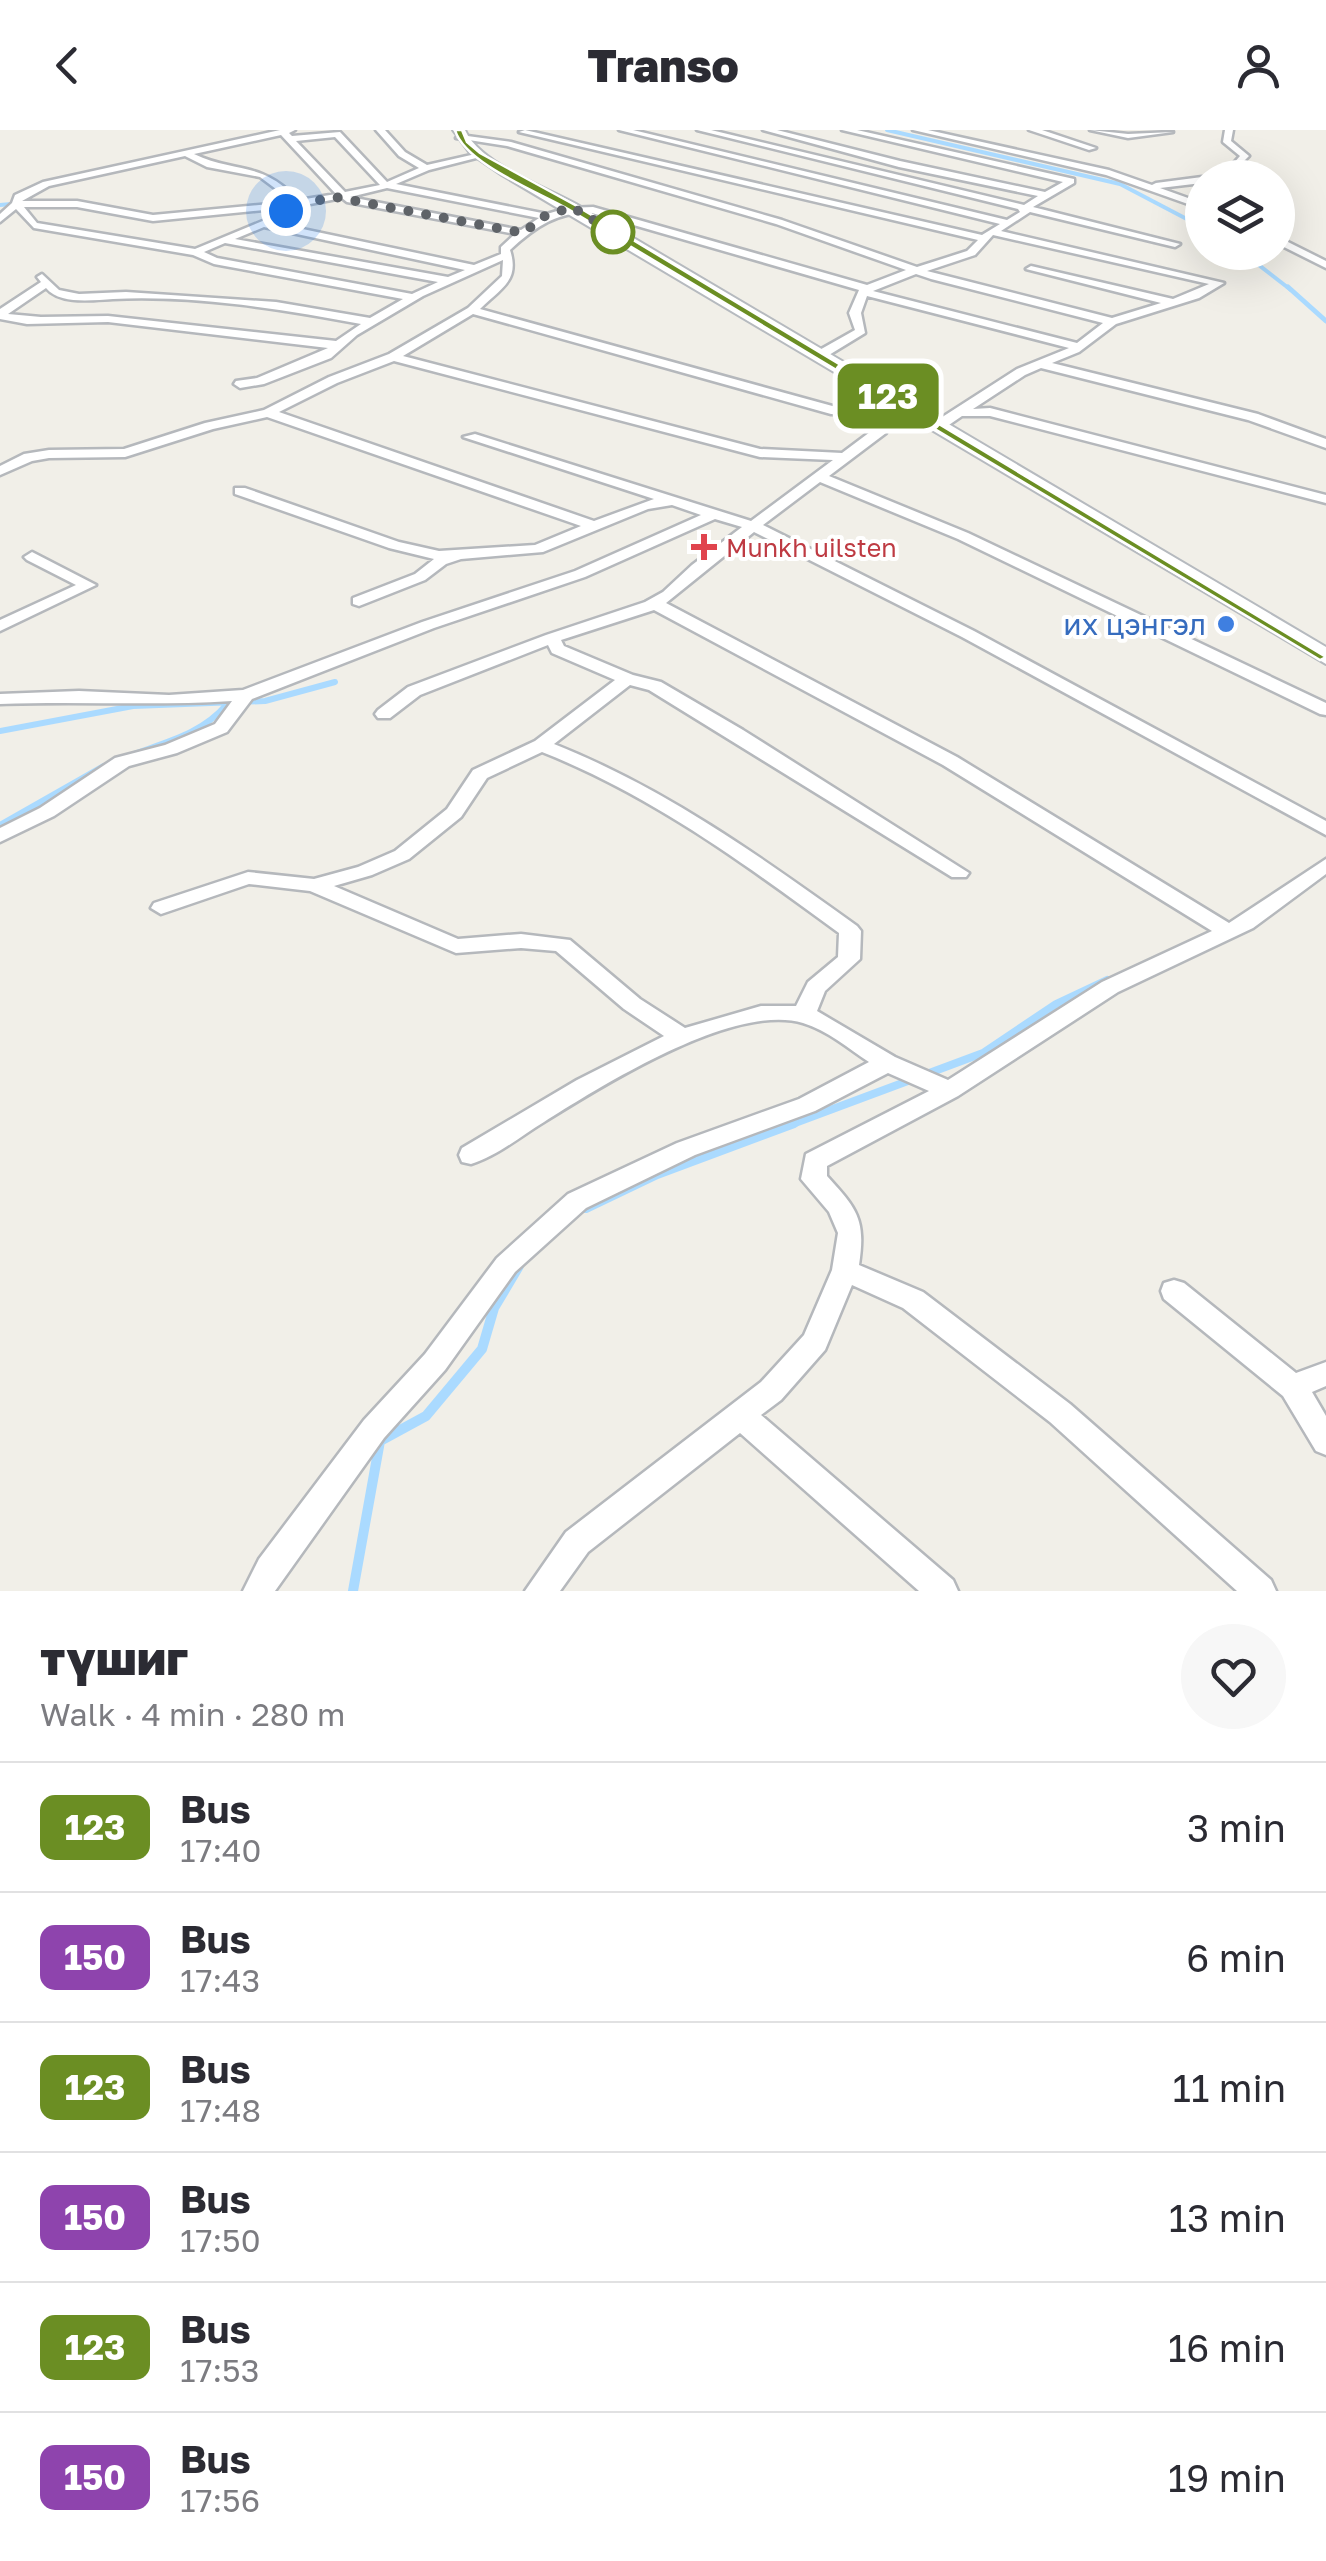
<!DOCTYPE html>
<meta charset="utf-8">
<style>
body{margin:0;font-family:"Golos Text",sans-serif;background:#f7f7f7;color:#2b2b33;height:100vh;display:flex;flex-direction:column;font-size:38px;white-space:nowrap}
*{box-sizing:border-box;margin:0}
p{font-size:32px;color:#7c7c81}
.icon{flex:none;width:55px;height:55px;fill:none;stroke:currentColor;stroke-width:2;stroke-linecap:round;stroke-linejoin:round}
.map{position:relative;height:1461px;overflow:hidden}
.sheet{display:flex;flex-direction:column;background:#fff;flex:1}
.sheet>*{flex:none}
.badge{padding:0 20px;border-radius:15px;font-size:35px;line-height:65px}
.buttons{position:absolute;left:1185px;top:30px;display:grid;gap:20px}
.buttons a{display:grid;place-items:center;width:110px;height:110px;border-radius:50%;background:#fff;box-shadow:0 10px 40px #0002;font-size:50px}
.you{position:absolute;width:50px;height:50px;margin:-25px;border:8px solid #fff;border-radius:50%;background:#1a73e8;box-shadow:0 0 0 15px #1a73e833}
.map>.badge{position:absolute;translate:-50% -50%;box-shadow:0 0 0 5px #fff}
.round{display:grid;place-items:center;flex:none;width:105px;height:105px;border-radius:52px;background:#f7f7f7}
.headline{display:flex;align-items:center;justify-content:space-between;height:170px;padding:0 40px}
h1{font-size:48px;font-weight:800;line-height:75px}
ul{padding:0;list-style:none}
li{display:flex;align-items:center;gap:30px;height:130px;padding:0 40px;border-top:2px solid #e1e1e2}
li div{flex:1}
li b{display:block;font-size:38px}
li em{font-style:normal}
li .badge{min-width:110px;font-weight:700;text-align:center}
header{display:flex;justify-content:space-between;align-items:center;height:130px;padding:0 40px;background:#fff;font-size:45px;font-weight:800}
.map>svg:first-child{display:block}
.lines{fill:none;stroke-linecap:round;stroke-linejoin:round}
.stream-far4{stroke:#aadaff;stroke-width:4}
.stream-far3{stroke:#aadaff;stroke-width:5}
.stream-far2{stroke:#aadaff;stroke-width:6}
.stream-far1{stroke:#aadaff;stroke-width:8}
.stream{stroke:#aadaff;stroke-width:10}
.street-casing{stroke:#b5b8bc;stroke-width:5}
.secondary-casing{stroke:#b6babf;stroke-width:4}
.street{fill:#fff;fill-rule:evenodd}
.secondary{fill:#fff;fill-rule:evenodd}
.line{fill:#6b8e23;stroke:#fff;stroke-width:2.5}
.walk{stroke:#5f6368;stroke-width:10;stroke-dasharray:0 18}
.stop-dot{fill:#fff;stroke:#6b8e23;stroke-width:5}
.health-dot{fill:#e0444e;stroke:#fff;stroke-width:4}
.shop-dot{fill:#3f7fe0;stroke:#fff;stroke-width:4}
.labels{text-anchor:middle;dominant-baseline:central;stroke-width:8;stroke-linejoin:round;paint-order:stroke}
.far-health-label{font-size:25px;fill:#be3a42;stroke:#fff;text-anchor:start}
.shop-label{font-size:30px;fill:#366cbe;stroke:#fff;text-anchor:end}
</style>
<header><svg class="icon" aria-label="back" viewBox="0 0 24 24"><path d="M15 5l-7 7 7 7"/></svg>Transo<svg class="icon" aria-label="person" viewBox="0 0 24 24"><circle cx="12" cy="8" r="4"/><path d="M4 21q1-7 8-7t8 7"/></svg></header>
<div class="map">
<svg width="1326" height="1461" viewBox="0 0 1326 1461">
<rect width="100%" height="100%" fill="#f1efe8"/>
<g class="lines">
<g class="stream-far4">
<path d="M887 0 1120 54 1202 97"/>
<path d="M76 46 135 32"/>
<path d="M0 75 11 74"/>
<path d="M1242 122 1291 160"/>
</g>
<path class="stream-far3" d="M1288 157 1326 191"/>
<g class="stream-far2">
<path d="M0 601 133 576 265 571 335 552"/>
<path d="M100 639C142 615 195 613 227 574"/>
</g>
<g class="stream-far1">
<path d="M0 696 104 637"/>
<path d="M787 996 983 923 1056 874 1107 850"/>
</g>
<g class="stream">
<path d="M586 1078 657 1044 794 993"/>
<path d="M353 1461 380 1311 426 1286 482 1219 494 1178 519 1136"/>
</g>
<g class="street-casing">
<g id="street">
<path d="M280 0H295L289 3 292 6 340 2 387 52 419 38 399 26 376 0H385L405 22 427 35 480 23V27L429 40 396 54 547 84 567 78 593 77 867 155 906 140 776 94 507 16 456 8 460 5 511 12 782 90 917 137 967 121 978 110 519 2 525 0 982 105 1000 94 619 0H633L1007 90 1020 82 1018 79 697 0H711L1024 75 1038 66 899 37 763 0H777L900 31 1045 62 1063 52 842 0H857L1074 49V53L1033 77 1180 114 1175 117 1030 82 1001 101 1224 153 1199 168 1116 194 1079 222 1052 233 1258 284 1326 309V318L1248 290 1041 238 1025 245 973 279 990 278 1326 365V373L990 286H962L943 299H933V293L1017 239 1069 218 867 166 861 183 865 203 824 228H816V222L855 200 849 183 859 160 592 83C558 81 535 97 510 120 520 151 501 158 480 179L836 277C861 277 875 264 894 264V270L873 280 884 289 886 303 829 346 968 403 1326 573V585L1320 584 958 409 820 352 763 395 974 501 1326 691V705L962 507 754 402 666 473 957 627 1229 793 1326 729V744L1253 798 1118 862 958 966 827 1036V1046C857 1079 866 1089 859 1135L923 1162 1070 1274 1271 1450 1276 1461H1237L1050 1292 903 1178 852 1155 825 1220 781 1270 761 1285 953 1450 958 1461H919L740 1303 588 1422 560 1461H525L566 1402 761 1252 804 1205 832 1140 838 1103 829 1082 801 1049 806 1024 929 961 888 943 815 981 695 1025 586 1078 515 1142 445 1240 384 1308 275 1461H243L259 1429 364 1290 425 1224 497 1128 568 1064 677 1013 799 969 869 932C849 919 827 900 803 893 735 872 601 956 544 992 521 1006 497 1026 471 1034L462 1032 459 1025 462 1018 577 950 664 906 624 879 556 821 521 818 456 823 310 761 249 754 161 784 151 778 154 773 248 742 314 749 358 737 395 721 447 679 473 640 535 611 615 550 552 523 548 515 420 565 390 588H378L375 584 378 580 408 557 546 505 645 472 663 462 692 435 742 397 715 389 585 447 434 498 252 569 227 602 177 623 129 636 54 686 0 712V698L40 678 115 628 165 615 215 594 232 571C155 576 78 571 0 574V564L79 561 169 565 243 560 422 492 575 441 701 385 672 375 648 379 543 422 461 429 446 434 425 450 359 476 353 474V468L415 444 434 429 389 418 235 364V358H245L399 412 439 421 535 415 581 396 267 287 213 299 125 327 49 328 32 331 0 345V336L24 324 49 320 124 319 205 293 264 280 329 247 389 224 468 178 502 146 503 130 423 166 357 205 331 228 264 254 240 258 234 254 236 251 257 248 328 218 108 192 27 194 0 189V179L41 152 37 147 42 144 59 160 79 164 126 162 276 172 370 188 403 169 214 134 193 125 34 98 16 79 0 92V84L12 73 15 65 43 52ZM281 5 336 64 281 73 290 62C258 32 231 42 194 24ZM335 7 380 55 345 62 296 11ZM185 26 207 37 260 47 280 62 270 74 153 85 77 71H22L49 56ZM387 58 539 88 521 100 350 67ZM342 68 347 72 515 104 501 117V124L474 135 274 93 288 87 294 77ZM24 77H77L153 91 285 78 282 83 195 119 37 93ZM264 97 465 140 448 147 235 109ZM993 105 1209 154 1173 169 1031 136 1026 139 1161 173 1112 188 927 141 975 125ZM225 113 438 152 412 164 217 128 204 122ZM916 144 931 149 1103 193 1077 213 873 161ZM46 158C60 175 93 170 113 169 194 165 281 179 361 194L336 211 108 186 41 187 8 184ZM473 184 831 284H862L872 291 874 299 842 323 760 319 403 226ZM394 231 760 327 833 330 751 391 475 304 463 307 654 369 594 391 279 282 337 253ZM654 480 943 635 1212 801 1102 852 948 950 895 927 817 881 825 861 860 829 861 801 857 796C761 727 665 658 554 614L630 555 649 560 952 747H966L969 743 743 600 661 552 633 545 564 516 561 510ZM542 622C651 665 745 734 839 803L838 827 808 852 796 876H761L685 898 640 869 570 810 521 804 458 809 334 756 372 745 409 729 461 687 487 648Z"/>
<path d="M913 0H928L1109 40 1152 55 1156 53 1202 47 1203 48 1202 53 1160 58 1202 73V79L1106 45Z"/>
<path d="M1029 0H1042L1096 18 1089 20Z"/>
<path d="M1090 0 1128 4 1173 2 1128 8Z"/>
<path d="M1225 0H1233L1231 11 1249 26 1241 34 1242 46 1218 48 1234 42 1233 34 1240 26 1223 12Z"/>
<path d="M1278 107 1326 131V138L1278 114Z"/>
<path d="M32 422 96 455 0 501V490L76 455 27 430 24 427Z"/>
<path d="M1174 1150 1184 1153 1296 1243 1326 1232V1256L1312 1262 1326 1286V1325L1316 1321 1283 1266 1164 1169 1161 1161 1164 1153Z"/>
</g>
</g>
<g class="secondary-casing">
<path id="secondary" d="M453 0H465C479 33 545 57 576 74L1326 517V534L502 45 470 23Z"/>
</g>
<use href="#street" class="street"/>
<use href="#secondary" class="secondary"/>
</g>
<path class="line" d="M455 0H462L467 12 480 23 575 75 1326 527 1320 530 568 79C538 62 464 33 455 0Z"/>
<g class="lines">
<path class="walk" d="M286 81 301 74 335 67 523 103 545 86 572 77 613 102"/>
</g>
<circle class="stop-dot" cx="613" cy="102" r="20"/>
<path class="health-dot" d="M699 402h10v10h10v10h-10v10h-10v-10h-10v-10h10z"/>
<circle class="shop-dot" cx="1226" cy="494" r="10"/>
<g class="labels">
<g class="far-health-label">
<text x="726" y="417">Munkh uilsten</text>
</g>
<g class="shop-label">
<text x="1206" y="494">их цэнгэл</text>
</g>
</g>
</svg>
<div class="buttons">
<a><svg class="icon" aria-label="layers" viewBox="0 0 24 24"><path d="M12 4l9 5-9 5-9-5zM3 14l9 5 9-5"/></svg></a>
</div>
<div class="you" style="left:286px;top:81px"></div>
<b class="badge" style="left:888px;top:266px;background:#6b8e23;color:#fff">123</b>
</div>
<section class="sheet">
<div class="headline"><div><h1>түшиг</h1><p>Walk · 4 min · 280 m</p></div><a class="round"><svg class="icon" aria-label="heart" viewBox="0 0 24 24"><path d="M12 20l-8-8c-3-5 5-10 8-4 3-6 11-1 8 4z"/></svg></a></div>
<ul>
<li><span class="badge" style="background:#6b8e23;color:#fff">123</span><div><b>Bus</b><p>17:40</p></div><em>3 min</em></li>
<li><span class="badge" style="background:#8e44ad;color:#fff">150</span><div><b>Bus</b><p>17:43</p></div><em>6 min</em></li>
<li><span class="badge" style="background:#6b8e23;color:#fff">123</span><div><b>Bus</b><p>17:48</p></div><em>11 min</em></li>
<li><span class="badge" style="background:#8e44ad;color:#fff">150</span><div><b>Bus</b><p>17:50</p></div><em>13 min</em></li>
<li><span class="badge" style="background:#6b8e23;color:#fff">123</span><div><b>Bus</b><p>17:53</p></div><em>16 min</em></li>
<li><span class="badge" style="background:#8e44ad;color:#fff">150</span><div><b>Bus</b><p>17:56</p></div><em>19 min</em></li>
</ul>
</section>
